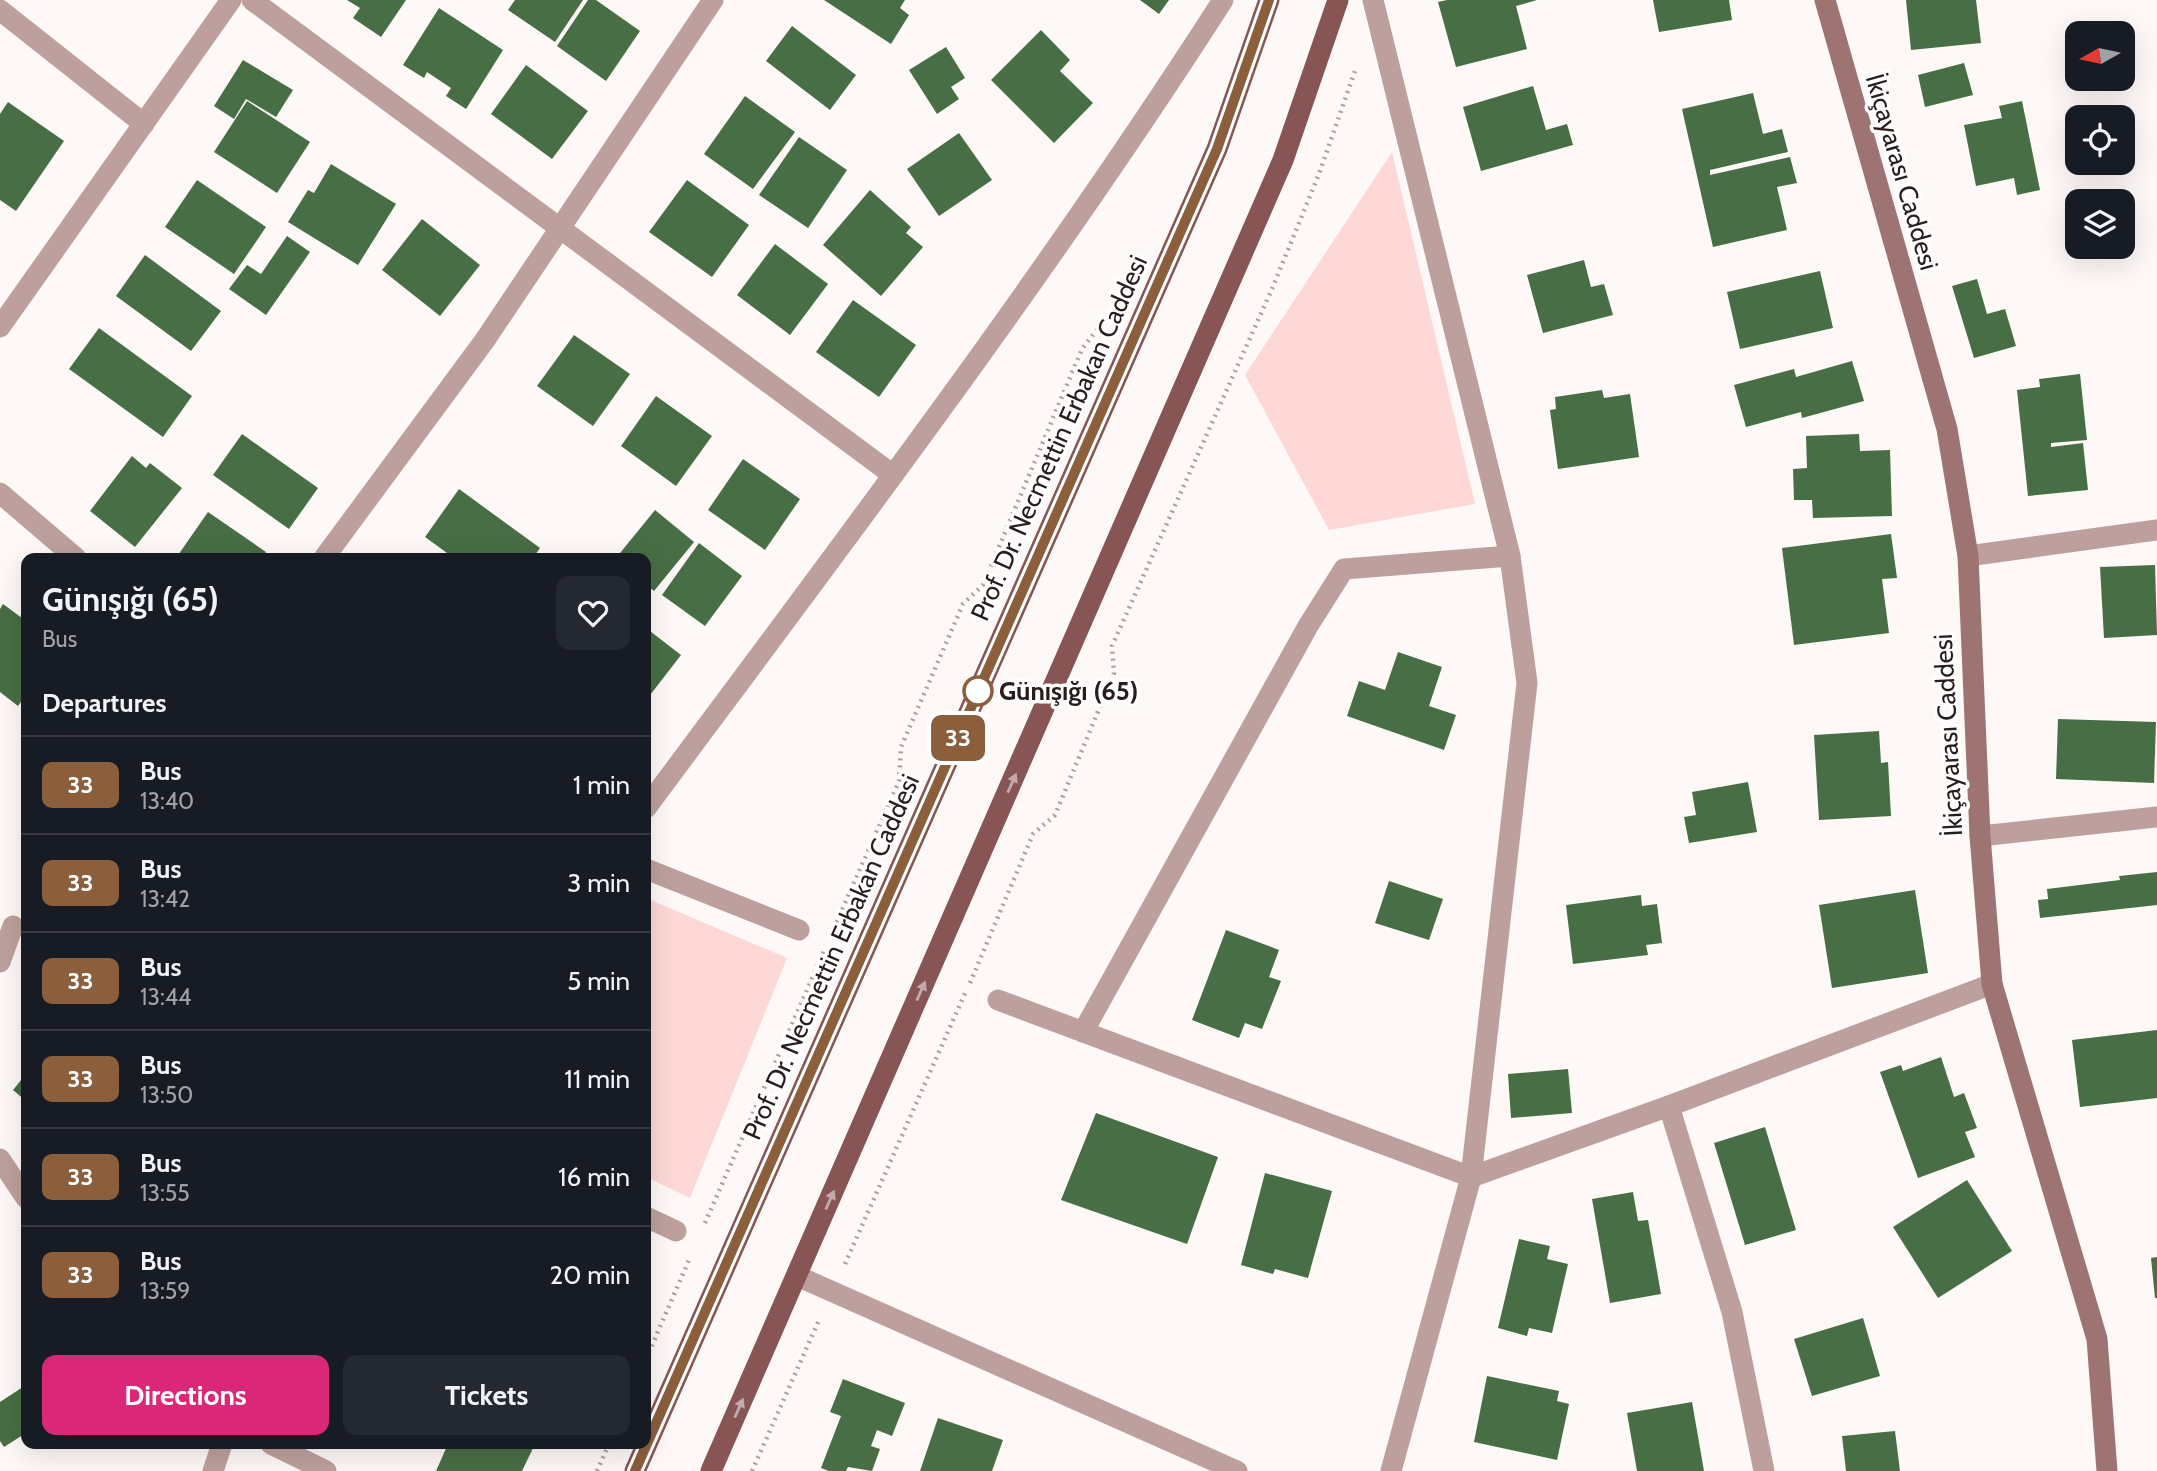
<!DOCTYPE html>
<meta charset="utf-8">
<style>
body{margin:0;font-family:Cabin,sans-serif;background:#242831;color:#f1f3f6;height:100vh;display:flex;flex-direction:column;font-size:26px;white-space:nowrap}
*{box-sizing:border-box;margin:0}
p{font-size:23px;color:#9ea1a6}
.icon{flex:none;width:38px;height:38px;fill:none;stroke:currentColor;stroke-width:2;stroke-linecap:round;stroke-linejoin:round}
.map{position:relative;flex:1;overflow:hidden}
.sheet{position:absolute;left:21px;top:553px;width:630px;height:896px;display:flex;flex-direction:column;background:#171b24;border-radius:14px;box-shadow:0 7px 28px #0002}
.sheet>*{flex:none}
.badge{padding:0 14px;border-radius:10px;font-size:24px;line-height:46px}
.needle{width:46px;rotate:261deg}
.tools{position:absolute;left:2065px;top:21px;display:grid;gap:14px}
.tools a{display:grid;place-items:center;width:70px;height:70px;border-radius:14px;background:#171b24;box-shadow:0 7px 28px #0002;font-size:35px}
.map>.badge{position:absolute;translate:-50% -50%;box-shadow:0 0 0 4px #fff}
h2{padding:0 21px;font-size:26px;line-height:63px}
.round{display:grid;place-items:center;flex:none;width:74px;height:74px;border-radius:14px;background:#242831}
.overview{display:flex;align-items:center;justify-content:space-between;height:119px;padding:0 21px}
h1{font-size:33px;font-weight:700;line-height:52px}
.primary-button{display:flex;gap:14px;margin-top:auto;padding:14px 21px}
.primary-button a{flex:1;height:80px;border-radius:14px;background:#db2777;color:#fff;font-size:28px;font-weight:700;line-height:80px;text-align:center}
.primary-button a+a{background:#242831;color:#f1f3f6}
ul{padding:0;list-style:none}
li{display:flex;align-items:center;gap:21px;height:98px;padding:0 21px;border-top:2px solid #363941}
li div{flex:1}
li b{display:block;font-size:26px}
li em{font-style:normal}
li .badge{min-width:77px;font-weight:700;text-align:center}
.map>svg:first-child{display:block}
.green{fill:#fdd8d6}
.building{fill:#486e45}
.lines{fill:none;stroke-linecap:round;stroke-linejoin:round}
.path{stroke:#a9a1a0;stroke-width:4.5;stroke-dasharray:2 5;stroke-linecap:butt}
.street{stroke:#bda09e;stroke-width:21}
.secondary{stroke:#9e7472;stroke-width:21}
.primary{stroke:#875554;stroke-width:21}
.oneway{fill:#c3aaaa}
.line-casing{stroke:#fff;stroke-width:16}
.line{stroke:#8b5e3c;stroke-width:10}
.stop-dot{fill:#fff;stroke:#8b5e3c;stroke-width:3.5}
.labels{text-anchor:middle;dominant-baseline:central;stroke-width:7;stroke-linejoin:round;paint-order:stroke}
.street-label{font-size:26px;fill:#281d1c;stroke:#fff}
.stop-label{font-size:26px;font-weight:bold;fill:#281d1c;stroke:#fff;text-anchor:start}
</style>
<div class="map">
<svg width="2157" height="1471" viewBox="0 0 2157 1471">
<rect width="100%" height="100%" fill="#fef8f7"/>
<g class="green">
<path d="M1392 152 1475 504 1329 530 1245 375Z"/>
<path d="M646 898 787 958 690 1198 646 1177Z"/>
</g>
<g class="building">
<path d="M347 0H406L381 37 353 18 360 8Z"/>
<path d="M515 0H583L555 42 508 10Z"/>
<path d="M588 0H596L640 31 606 81 557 46Z"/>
<path d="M824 0H905L900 8 909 15 891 44Z"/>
<path d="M1140 0H1169L1159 14Z"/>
<path d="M1447 0H1537L1516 6 1527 49 1456 67 1438 2Z"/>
<path d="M1653 0H1729L1732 20 1659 32Z"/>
<path d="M1906 0H1976L1981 43 1911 50Z"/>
<path d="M439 8 503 50 466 109 446 96 451 88 427 72 424 78 403 65Z"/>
<path d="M792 26 856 75 830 110 766 61Z"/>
<path d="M1041 30 1070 60 1060 71 1093 103 1054 143 991 80Z"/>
<path d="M946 47 965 78 951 87 959 99 937 114 909 70Z"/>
<path d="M243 60 293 90 276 117 246 99 234 119 214 106Z"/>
<path d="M1964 63 1973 95 1925 107 1918 75Z"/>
<path d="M526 65 588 111 552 159 491 114Z"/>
<path d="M1533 86 1546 130 1567 124 1573 145 1481 171 1463 107Z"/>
<path d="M1753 93 1763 134 1782 129 1788 152 1710 170V175L1790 157 1797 183 1777 187 1787 230 1713 247 1682 109Z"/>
<path d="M745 96 795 132 753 189 704 154Z"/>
<path d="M247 101 310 142 277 193 214 152Z"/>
<path d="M2022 101 2040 190 2017 195 2014 178 1976 186 1964 125 2002 118 1999 106Z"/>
<path d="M8 102 64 141 16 211 0 200V114Z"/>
<path d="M959 133 992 180 939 216 907 169Z"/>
<path d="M799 137 847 170 808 228 759 195Z"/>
<path d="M331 164 396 204 358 265 288 222 308 190 314 193Z"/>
<path d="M197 180 266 227 234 274 165 227Z"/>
<path d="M687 180 749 225 712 277 649 232Z"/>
<path d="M870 190 911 227 906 233 923 247 881 296 823 245Z"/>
<path d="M422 219 480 265 440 316 382 270Z"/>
<path d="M287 236 310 252 266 315 229 289 247 265 261 274Z"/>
<path d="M775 244 828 284 790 335 737 295Z"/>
<path d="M145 255 221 311 191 351 116 296Z"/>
<path d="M1584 260 1591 287 1604 284 1613 315 1543 333 1527 275Z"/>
<path d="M1820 271 1833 328 1740 349 1727 292Z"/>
<path d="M1977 279 1987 314 2005 309 2016 346 1974 358 1952 286Z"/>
<path d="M853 300 916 345 879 397 816 352Z"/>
<path d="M99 328 192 396 163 437 69 369Z"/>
<path d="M574 335 630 374 593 426 537 386Z"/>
<path d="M1852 361 1864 401 1802 418 1801 412 1746 427 1734 385 1794 369 1796 377Z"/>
<path d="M2080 374 2087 440 2051 443V447L2083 443 2088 490 2028 496 2017 390 2040 387 2039 379Z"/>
<path d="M1602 390 1604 398 1630 394 1639 457 1558 469 1550 410 1556 409 1555 397Z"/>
<path d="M656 396 712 436 676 486 621 446Z"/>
<path d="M242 434 318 488 289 529 213 475Z"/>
<path d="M1859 434 1860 451 1890 450 1892 516 1813 518 1812 500H1794L1793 469 1807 468 1806 436Z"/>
<path d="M132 456 146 468 150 463 182 488 135 547 90 511Z"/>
<path d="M743 459 800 499 765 550 708 510Z"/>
<path d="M459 489 540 548 533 558H454L425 537Z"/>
<path d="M655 510 694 542 654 591 646 585V558H616Z"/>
<path d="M208 512 266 552 261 558H176Z"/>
<path d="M1891 534 1897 578 1882 579 1889 633 1794 645 1782 548Z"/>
<path d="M699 543 742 576 705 626 662 595Z"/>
<path d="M2155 565 2157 635 2104 638 2100 567Z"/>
<path d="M3 604 26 621V695L18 706 0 692V609Z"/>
<path d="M646 628 681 655 647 699 646 698Z"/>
<path d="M1398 652 1442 667 1429 706 1456 715 1444 750 1347 716 1359 681 1385 690Z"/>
<path d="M2058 719 2156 722 2154 783 2056 779Z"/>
<path d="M1879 731 1881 763 1888 762 1891 816 1819 820 1814 735Z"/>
<path d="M1748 782 1757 832 1689 843 1684 817 1696 815 1692 792Z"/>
<path d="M2157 872V905L2040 918 2038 900 2048 899 2047 889 2120 880 2119 876Z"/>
<path d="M1389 881 1443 899 1429 940 1375 923Z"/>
<path d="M1915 890 1928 973 1832 988 1819 905Z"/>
<path d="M1641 895 1642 906 1657 904 1662 943 1646 945 1648 955 1573 964 1566 905Z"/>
<path d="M1226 930 1279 950 1269 977 1281 981 1262 1029 1245 1023 1239 1038 1192 1020Z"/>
<path d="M2157 1030V1098L2080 1107 2072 1040Z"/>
<path d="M1941 1057 1954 1097 1964 1093 1977 1128 1965 1132 1975 1157 1918 1178 1880 1072 1901 1065 1903 1071Z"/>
<path d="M1568 1069 1572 1113 1511 1118 1508 1074Z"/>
<path d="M26 1074V1101L13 1090Z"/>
<path d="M1096 1113 1218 1157 1187 1244 1061 1200Z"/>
<path d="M1765 1127 1796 1230 1745 1245 1714 1143Z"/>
<path d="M1265 1173 1332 1191 1308 1278 1275 1269 1273 1274 1241 1265Z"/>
<path d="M1967 1180 2012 1251 1938 1298 1893 1227Z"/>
<path d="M1633 1192 1638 1221 1648 1220 1661 1294 1610 1303 1592 1199Z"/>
<path d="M1519 1239 1550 1246 1547 1259 1568 1264 1552 1333 1529 1328 1527 1336 1498 1328Z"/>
<path d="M2157 1257V1298H2155L2151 1258Z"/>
<path d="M1863 1318 1880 1376 1812 1396 1794 1339Z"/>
<path d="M1487 1376 1559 1391 1557 1401 1569 1404 1557 1460 1474 1442Z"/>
<path d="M843 1379 905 1403 892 1436 877 1430 871 1446 880 1449 872 1471 848 1467 846 1471H829L821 1468 841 1416 830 1412Z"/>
<path d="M26 1385V1433L4 1447 0 1441V1402Z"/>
<path d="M1692 1402 1704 1471H1637L1627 1413Z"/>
<path d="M938 1418 1003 1440 992 1471H920Z"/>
<path d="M1895 1431 1900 1471H1846L1842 1436Z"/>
<path d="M448 1444H535L522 1471H436Z"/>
</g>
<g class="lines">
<g class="path">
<path d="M831 935 899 781 901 747 963 604 983 585 1082 349 1106 318"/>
<path d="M970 983 1033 834 1055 815 1114 673 1112 646 1272 289 1319 174 1356 68"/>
<path d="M705 1223 825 949"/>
<path d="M845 1264 966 991"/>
<path d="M646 1359 689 1260"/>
<path d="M597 1471 609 1444"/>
<path d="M752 1471 819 1320"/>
</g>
<g class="street">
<path d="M252 0 893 475"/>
<path d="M1373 0 1510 556 1527 683 1471 1177 1391 1471"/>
<path d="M0 10 144 124"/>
<path d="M0 327 231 0"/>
<path d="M0 493 76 558"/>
<path d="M1968 556 2157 530"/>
<path d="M324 558 485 340 713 0"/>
<path d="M646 808C843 543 1044 279 1223 0"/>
<path d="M1980 836 2157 817"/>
<path d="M646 869 799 930"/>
<path d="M0 962 13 926"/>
<path d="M998 1000 1471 1177 1669 1106 1992 984"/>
<path d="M1083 1032 1308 626 1344 569 1510 556"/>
<path d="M1669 1106 1732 1312 1764 1471"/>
<path d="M0 1159 26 1198"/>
<path d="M646 1217 676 1231"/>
<path d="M797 1276 1237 1471"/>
<path d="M271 1444 326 1471"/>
<path d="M213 1471 222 1444"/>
</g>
<path class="secondary" d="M1825 0 1947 429 1968 556 1980 836 1992 984 2097 1339 2107 1471"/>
<g class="primary">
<path d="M635 1471 1217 149 1269 0"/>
<path d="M711 1471 1283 160 1338 0"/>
</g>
</g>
<defs><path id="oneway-solid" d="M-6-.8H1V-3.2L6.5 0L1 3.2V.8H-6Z" transform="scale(1.75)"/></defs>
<g class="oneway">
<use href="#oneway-solid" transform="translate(1012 783) rotate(-66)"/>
<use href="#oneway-solid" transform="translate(921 991) rotate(-66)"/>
<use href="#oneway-solid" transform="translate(830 1200) rotate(-66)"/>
<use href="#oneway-solid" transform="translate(739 1408) rotate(-66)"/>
</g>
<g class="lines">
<g class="line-casing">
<path id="line" d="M635 1471 1217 149 1269 0"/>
</g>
<use href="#line" class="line"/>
</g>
<circle class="stop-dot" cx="978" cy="691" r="14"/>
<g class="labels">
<g class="street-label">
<text transform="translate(1902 172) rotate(74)">İkiçayarası Caddesi</text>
<text transform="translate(1059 438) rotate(-66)">Prof. Dr. Necmettin Erbakan Caddesi</text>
<text transform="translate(1948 735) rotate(-93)">İkiçayarası Caddesi</text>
<text transform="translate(831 957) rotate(-66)">Prof. Dr. Necmettin Erbakan Caddesi</text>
</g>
<g class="stop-label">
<text x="999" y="691">Günışığı (65)</text>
</g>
</g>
</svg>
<div class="tools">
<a><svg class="needle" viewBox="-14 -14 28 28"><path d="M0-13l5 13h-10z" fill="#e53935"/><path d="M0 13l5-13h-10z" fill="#9ea1a6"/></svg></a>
<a><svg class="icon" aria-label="locate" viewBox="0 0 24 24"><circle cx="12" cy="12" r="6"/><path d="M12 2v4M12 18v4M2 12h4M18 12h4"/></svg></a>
<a><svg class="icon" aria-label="layers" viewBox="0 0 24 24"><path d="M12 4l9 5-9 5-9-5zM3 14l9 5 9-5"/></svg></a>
</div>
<b class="badge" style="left:958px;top:738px;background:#8b5e3c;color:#fff">33</b>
<section class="sheet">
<div class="overview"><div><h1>Günışığı (65)</h1><p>Bus</p></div><a class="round"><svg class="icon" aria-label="heart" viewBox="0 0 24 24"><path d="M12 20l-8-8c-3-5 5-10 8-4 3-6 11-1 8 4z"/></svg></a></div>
<h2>Departures</h2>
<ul>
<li><span class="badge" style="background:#8b5e3c;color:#fff">33</span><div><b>Bus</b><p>13:40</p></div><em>1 min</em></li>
<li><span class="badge" style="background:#8b5e3c;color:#fff">33</span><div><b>Bus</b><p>13:42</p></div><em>3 min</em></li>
<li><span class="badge" style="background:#8b5e3c;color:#fff">33</span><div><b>Bus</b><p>13:44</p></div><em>5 min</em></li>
<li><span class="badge" style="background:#8b5e3c;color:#fff">33</span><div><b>Bus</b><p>13:50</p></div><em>11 min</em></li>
<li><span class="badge" style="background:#8b5e3c;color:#fff">33</span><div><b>Bus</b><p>13:55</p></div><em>16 min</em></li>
<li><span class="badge" style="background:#8b5e3c;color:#fff">33</span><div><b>Bus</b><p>13:59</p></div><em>20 min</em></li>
</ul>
<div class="primary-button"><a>Directions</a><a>Tickets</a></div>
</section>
</div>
